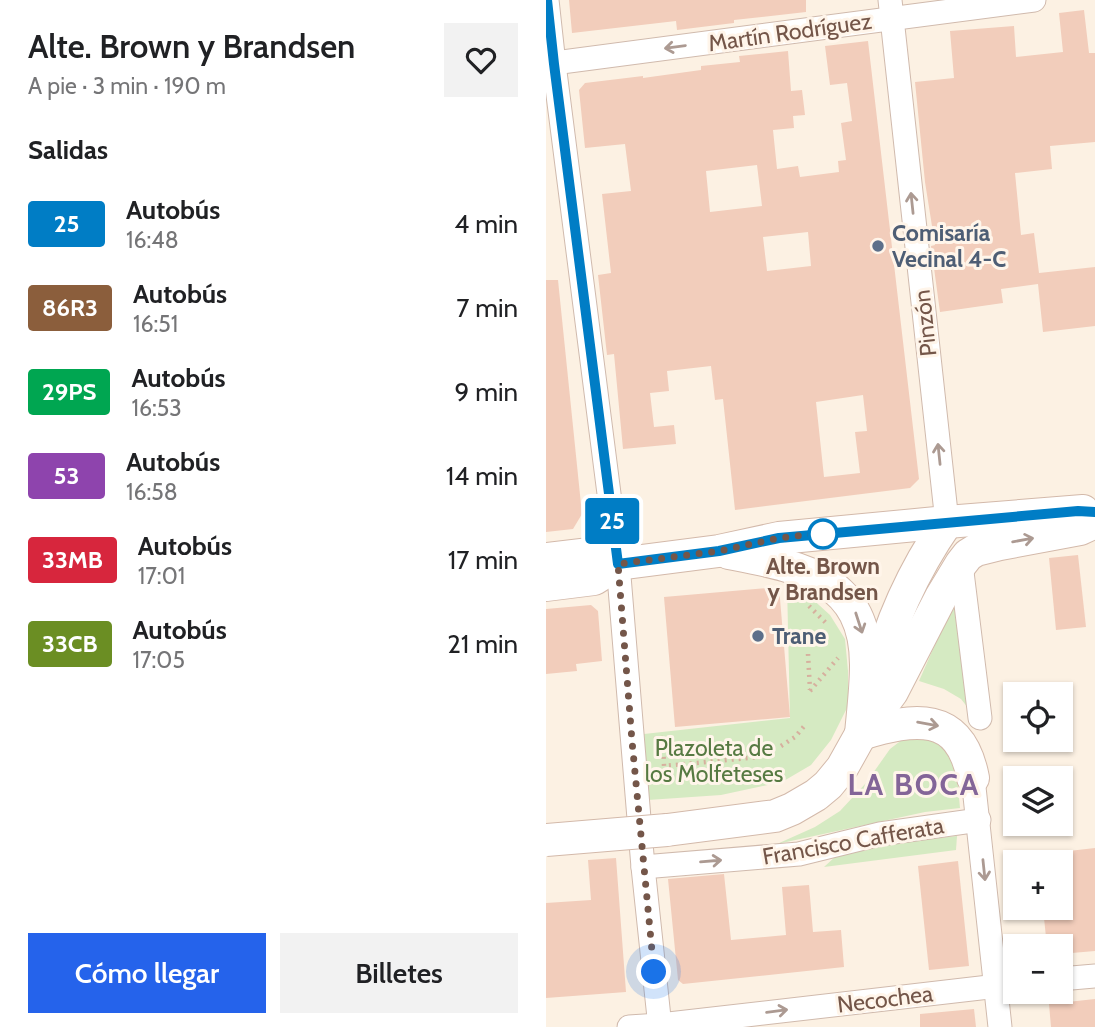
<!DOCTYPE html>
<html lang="es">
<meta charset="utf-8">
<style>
body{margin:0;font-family:Cabin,sans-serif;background:#f2f2f2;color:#202124;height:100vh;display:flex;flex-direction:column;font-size:26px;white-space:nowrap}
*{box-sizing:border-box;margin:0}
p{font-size:23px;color:#757577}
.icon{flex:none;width:38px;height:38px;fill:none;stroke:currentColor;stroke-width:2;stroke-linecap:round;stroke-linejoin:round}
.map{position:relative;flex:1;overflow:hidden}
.details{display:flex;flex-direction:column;background:#fff;width:546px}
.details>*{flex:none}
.badge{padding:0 14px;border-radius:5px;font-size:24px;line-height:46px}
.fabs{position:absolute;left:457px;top:682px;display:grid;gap:14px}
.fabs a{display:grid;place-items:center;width:70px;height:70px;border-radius:0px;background:#fff;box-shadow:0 2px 5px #0004;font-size:35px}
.you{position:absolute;width:35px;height:35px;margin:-18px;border:5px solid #fff;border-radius:50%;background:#1a73e8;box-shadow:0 0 0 10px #1a73e833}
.map>.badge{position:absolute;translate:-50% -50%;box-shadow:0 0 0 4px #fff}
h2{padding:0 28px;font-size:26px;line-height:63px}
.round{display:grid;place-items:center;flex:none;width:74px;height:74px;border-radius:0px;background:#f2f2f2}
.headline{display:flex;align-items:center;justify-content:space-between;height:119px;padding:0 28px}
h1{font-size:33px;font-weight:600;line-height:52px}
.button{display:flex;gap:14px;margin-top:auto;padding:14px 28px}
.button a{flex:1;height:80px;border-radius:0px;background:#2563eb;color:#fff;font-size:28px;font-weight:600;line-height:80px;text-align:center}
.button a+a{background:#f2f2f2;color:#202124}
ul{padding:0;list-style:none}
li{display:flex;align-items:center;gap:21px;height:84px;padding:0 28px}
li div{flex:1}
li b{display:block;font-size:26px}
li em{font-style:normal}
li .badge{min-width:77px;font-weight:700;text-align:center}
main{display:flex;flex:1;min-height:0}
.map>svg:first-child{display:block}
.green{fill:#d5eac2}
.building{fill:#f2cdbb;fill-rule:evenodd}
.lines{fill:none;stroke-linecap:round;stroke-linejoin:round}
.minor-casing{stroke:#d0baad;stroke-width:25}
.secondary-casing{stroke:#d3b9aa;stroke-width:34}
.path{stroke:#d6b09e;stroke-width:4.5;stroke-dasharray:2 5;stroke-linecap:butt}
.minor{stroke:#fff;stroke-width:23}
.secondary{stroke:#fff;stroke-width:32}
.secondary-bridge-casing{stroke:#d3b9aa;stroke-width:34;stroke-linecap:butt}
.secondary-bridge{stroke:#fff;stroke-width:32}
.oneway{stroke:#ac9a92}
.line-casing{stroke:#fff;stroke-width:16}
.line{stroke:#007dc5;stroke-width:10}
.walk{stroke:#745649;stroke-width:7;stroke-dasharray:0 12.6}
.service-dot{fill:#5c6f8a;stroke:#fff5ea;stroke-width:2.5}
.stop-dot{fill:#fff;stroke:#007dc5;stroke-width:3.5}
.labels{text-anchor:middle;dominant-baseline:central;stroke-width:6;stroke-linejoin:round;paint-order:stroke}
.street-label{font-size:23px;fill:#745649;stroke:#fff5ea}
.service-label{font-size:23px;font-weight:bold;fill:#4e5e75;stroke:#fff5ea;text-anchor:start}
.stop-label{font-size:23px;font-weight:bold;fill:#745649;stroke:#fff5ea}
.park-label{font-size:23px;fill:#567a42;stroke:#fff5ea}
.district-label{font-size:30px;font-weight:bold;letter-spacing:2px;fill:#836598;stroke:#fff5ea}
</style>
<main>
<section class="details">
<div class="headline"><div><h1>Alte. Brown y Brandsen</h1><p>A pie · 3 min · 190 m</p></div><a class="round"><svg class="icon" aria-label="heart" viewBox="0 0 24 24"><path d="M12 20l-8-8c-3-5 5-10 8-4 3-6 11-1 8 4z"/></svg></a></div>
<h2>Salidas</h2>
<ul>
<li><span class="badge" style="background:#007dc5;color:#fff">25</span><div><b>Autobús</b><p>16:48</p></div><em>4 min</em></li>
<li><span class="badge" style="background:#8b5e3c;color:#fff">86R3</span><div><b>Autobús</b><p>16:51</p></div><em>7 min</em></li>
<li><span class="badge" style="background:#00a651;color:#fff">29PS</span><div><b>Autobús</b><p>16:53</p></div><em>9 min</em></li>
<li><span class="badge" style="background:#8e44ad;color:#fff">53</span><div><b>Autobús</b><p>16:58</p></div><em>14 min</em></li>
<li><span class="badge" style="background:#d7263d;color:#fff">33MB</span><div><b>Autobús</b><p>17:01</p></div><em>17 min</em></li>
<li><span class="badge" style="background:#6b8e23;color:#fff">33CB</span><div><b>Autobús</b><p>17:05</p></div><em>21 min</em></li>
</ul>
<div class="button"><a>Cómo llegar</a><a>Billetes</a></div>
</section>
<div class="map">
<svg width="549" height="1027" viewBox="0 0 549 1027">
<rect width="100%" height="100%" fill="#fcf1e3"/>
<g class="green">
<path d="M241 584 262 595 284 615 299 639 302 671V706L285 740 265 765 236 782 175 795 102 800 98 734 244 718Z"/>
<path d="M409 599 426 713 415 699 398 689 373 681Z"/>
<path d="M379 734 409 755 414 808 379 812 231 844 269 827 294 811 320 783 344 749 361 736Z"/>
<path d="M411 836 410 850 278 867 290 856 357 842Z"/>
</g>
<g class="building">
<path d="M23 0H260V12L188 20V23L131 30 130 21 26 33Z"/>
<path d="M538 10 543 53H549V142L504 146 506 169 469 173 475 235 488 233 493 273 549 267V326L497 332 492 284 455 289 457 303 394 312 385 246 389 245 379 182 369 82 408 78 404 31 468 26 470 57 517 52 513 13Z"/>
<path d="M322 41 373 479 364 488 189 510 177 399 169 400 165 366 121 371 123 391 104 393 108 427 128 425 130 444 77 449 68 354 61 355 52 275 65 273 56 194 85 191 79 144 39 148 33 90 39 83 97 76V78L155 70V66L194 62 193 56 242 51 245 91 256 90 259 115 247 116 248 128 227 130 231 169 252 166 254 177 293 172 292 161 300 160 295 123 306 121 301 83 284 85 279 46ZM211 165 216 206 164 212 160 171ZM262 232 265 266 221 271 217 237ZM317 395 321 431 309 432 314 473 278 477 270 402Z"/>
<path d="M0 280H12L36 514 27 529 0 532Z"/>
<path d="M532 555 540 627 510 630 503 558Z"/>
<path d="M233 587 244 717 129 727 118 597Z"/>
<path d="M45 605 52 611 56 661 30 664 31 671 0 674V609Z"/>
<path d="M549 848V951L514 954V947H501L497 908H514V852Z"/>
<path d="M70 858 80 992 0 998V903L45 900 42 860Z"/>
<path d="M412 861 423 966 383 970 372 866Z"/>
<path d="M178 874 185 940 240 935 236 887 263 885 267 932 295 930 298 967 137 984 132 980 122 879Z"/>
<path d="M549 999V1027H505L503 1004Z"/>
<path d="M428 1009 430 1027H374V1014Z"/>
</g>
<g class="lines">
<g class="minor-casing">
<g id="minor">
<path d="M1 0 8 64 72 564 97 867 114 1027"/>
<path d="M344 0 401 522"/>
<path d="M0 64 488 0"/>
<path d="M415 564 434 718"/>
<path d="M427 778 454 1027"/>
<path d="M97 867 253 854 334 834 433 820"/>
<path d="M514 979 549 976"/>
<path d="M83 1027 114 1025 469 984"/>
</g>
</g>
<g class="secondary-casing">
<g id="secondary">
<path d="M183 553C254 567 320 577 320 665 320 688 317 711 315 734"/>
<path d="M0 559 44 554 72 564"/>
<path d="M0 585 48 579 72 564 173 551 233 538 401 522 537 511"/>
<path d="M329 682C343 624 367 571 401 522"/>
<path d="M315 734C368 718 414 710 427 778"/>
<path d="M121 830 229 816 246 809 270 795 282 785 296 768 315 734 346 692 395 597 415 564 422 555 430 550 454 544 534 529 549 522"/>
</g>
</g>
<g class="path">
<path d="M263 606 282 625"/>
<path d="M262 654 264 690"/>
<path d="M264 691 292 658"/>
<path d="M108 739 117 738 118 766 213 757"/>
<path d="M235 746 249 737 260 724"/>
</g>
<use href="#minor" class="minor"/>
<use href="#secondary" class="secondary"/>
<g class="secondary-bridge-casing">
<path id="secondary-bridge" d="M0 840 121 830"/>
</g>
<use href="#secondary-bridge" class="secondary-bridge"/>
</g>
<defs><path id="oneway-shaft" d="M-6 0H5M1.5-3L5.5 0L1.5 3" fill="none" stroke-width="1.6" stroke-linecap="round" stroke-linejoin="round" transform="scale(1.75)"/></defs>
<g class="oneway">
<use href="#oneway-shaft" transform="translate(129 47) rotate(172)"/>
<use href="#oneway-shaft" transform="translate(366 203) rotate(-96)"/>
<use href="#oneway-shaft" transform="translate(393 454) rotate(-96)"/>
<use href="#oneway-shaft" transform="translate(477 540) rotate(-10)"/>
<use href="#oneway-shaft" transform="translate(313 623) rotate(72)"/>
<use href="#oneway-shaft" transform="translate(382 724) rotate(10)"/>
<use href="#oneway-shaft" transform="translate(165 861) rotate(-5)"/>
<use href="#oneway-shaft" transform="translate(438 870) rotate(84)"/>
<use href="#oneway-shaft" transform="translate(231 1011) rotate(-7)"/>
</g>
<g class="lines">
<g class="line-casing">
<path id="line" d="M1 0 8 64 72 564 173 551 233 538 532 511 549 512"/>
</g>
<use href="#line" class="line"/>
<path class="walk" d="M108 972 86 741 72 564 173 551 233 538 278 533 277 534"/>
</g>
<g class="service-dot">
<circle cx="332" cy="246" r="7"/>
<circle cx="212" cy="636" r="7"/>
</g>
<circle class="stop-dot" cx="277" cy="534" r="14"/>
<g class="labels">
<g class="street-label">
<text transform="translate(244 32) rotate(-8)">Martín Rodríguez</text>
<text transform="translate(379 323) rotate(-96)">Pinzón</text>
<text transform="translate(307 841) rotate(-10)">Francisco Cafferata</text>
<text transform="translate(339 999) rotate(-7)">Necochea</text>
</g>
<g class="service-label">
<text x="346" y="233">Comisaría<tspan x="346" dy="26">Vecinal 4-C</tspan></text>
<text x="226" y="636">Trane</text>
</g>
<g class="stop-label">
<text x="277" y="566">Alte. Brown<tspan x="277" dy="26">y Brandsen</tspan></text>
</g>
<g class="park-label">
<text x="168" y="748">Plazoleta de<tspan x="168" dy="26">los Molfeteses</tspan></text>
</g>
<g class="district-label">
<text x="368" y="784">LA BOCA</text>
</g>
</g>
</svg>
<div class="fabs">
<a><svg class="icon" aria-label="locate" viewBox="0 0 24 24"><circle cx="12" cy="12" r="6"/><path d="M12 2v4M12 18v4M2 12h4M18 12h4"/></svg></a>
<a><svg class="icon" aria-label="layers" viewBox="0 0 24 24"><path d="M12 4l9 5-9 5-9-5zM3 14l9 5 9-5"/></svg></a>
<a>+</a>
<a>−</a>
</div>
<div class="you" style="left:108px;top:972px"></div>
<b class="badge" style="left:66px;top:521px;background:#007dc5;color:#fff">25</b>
</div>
</main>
